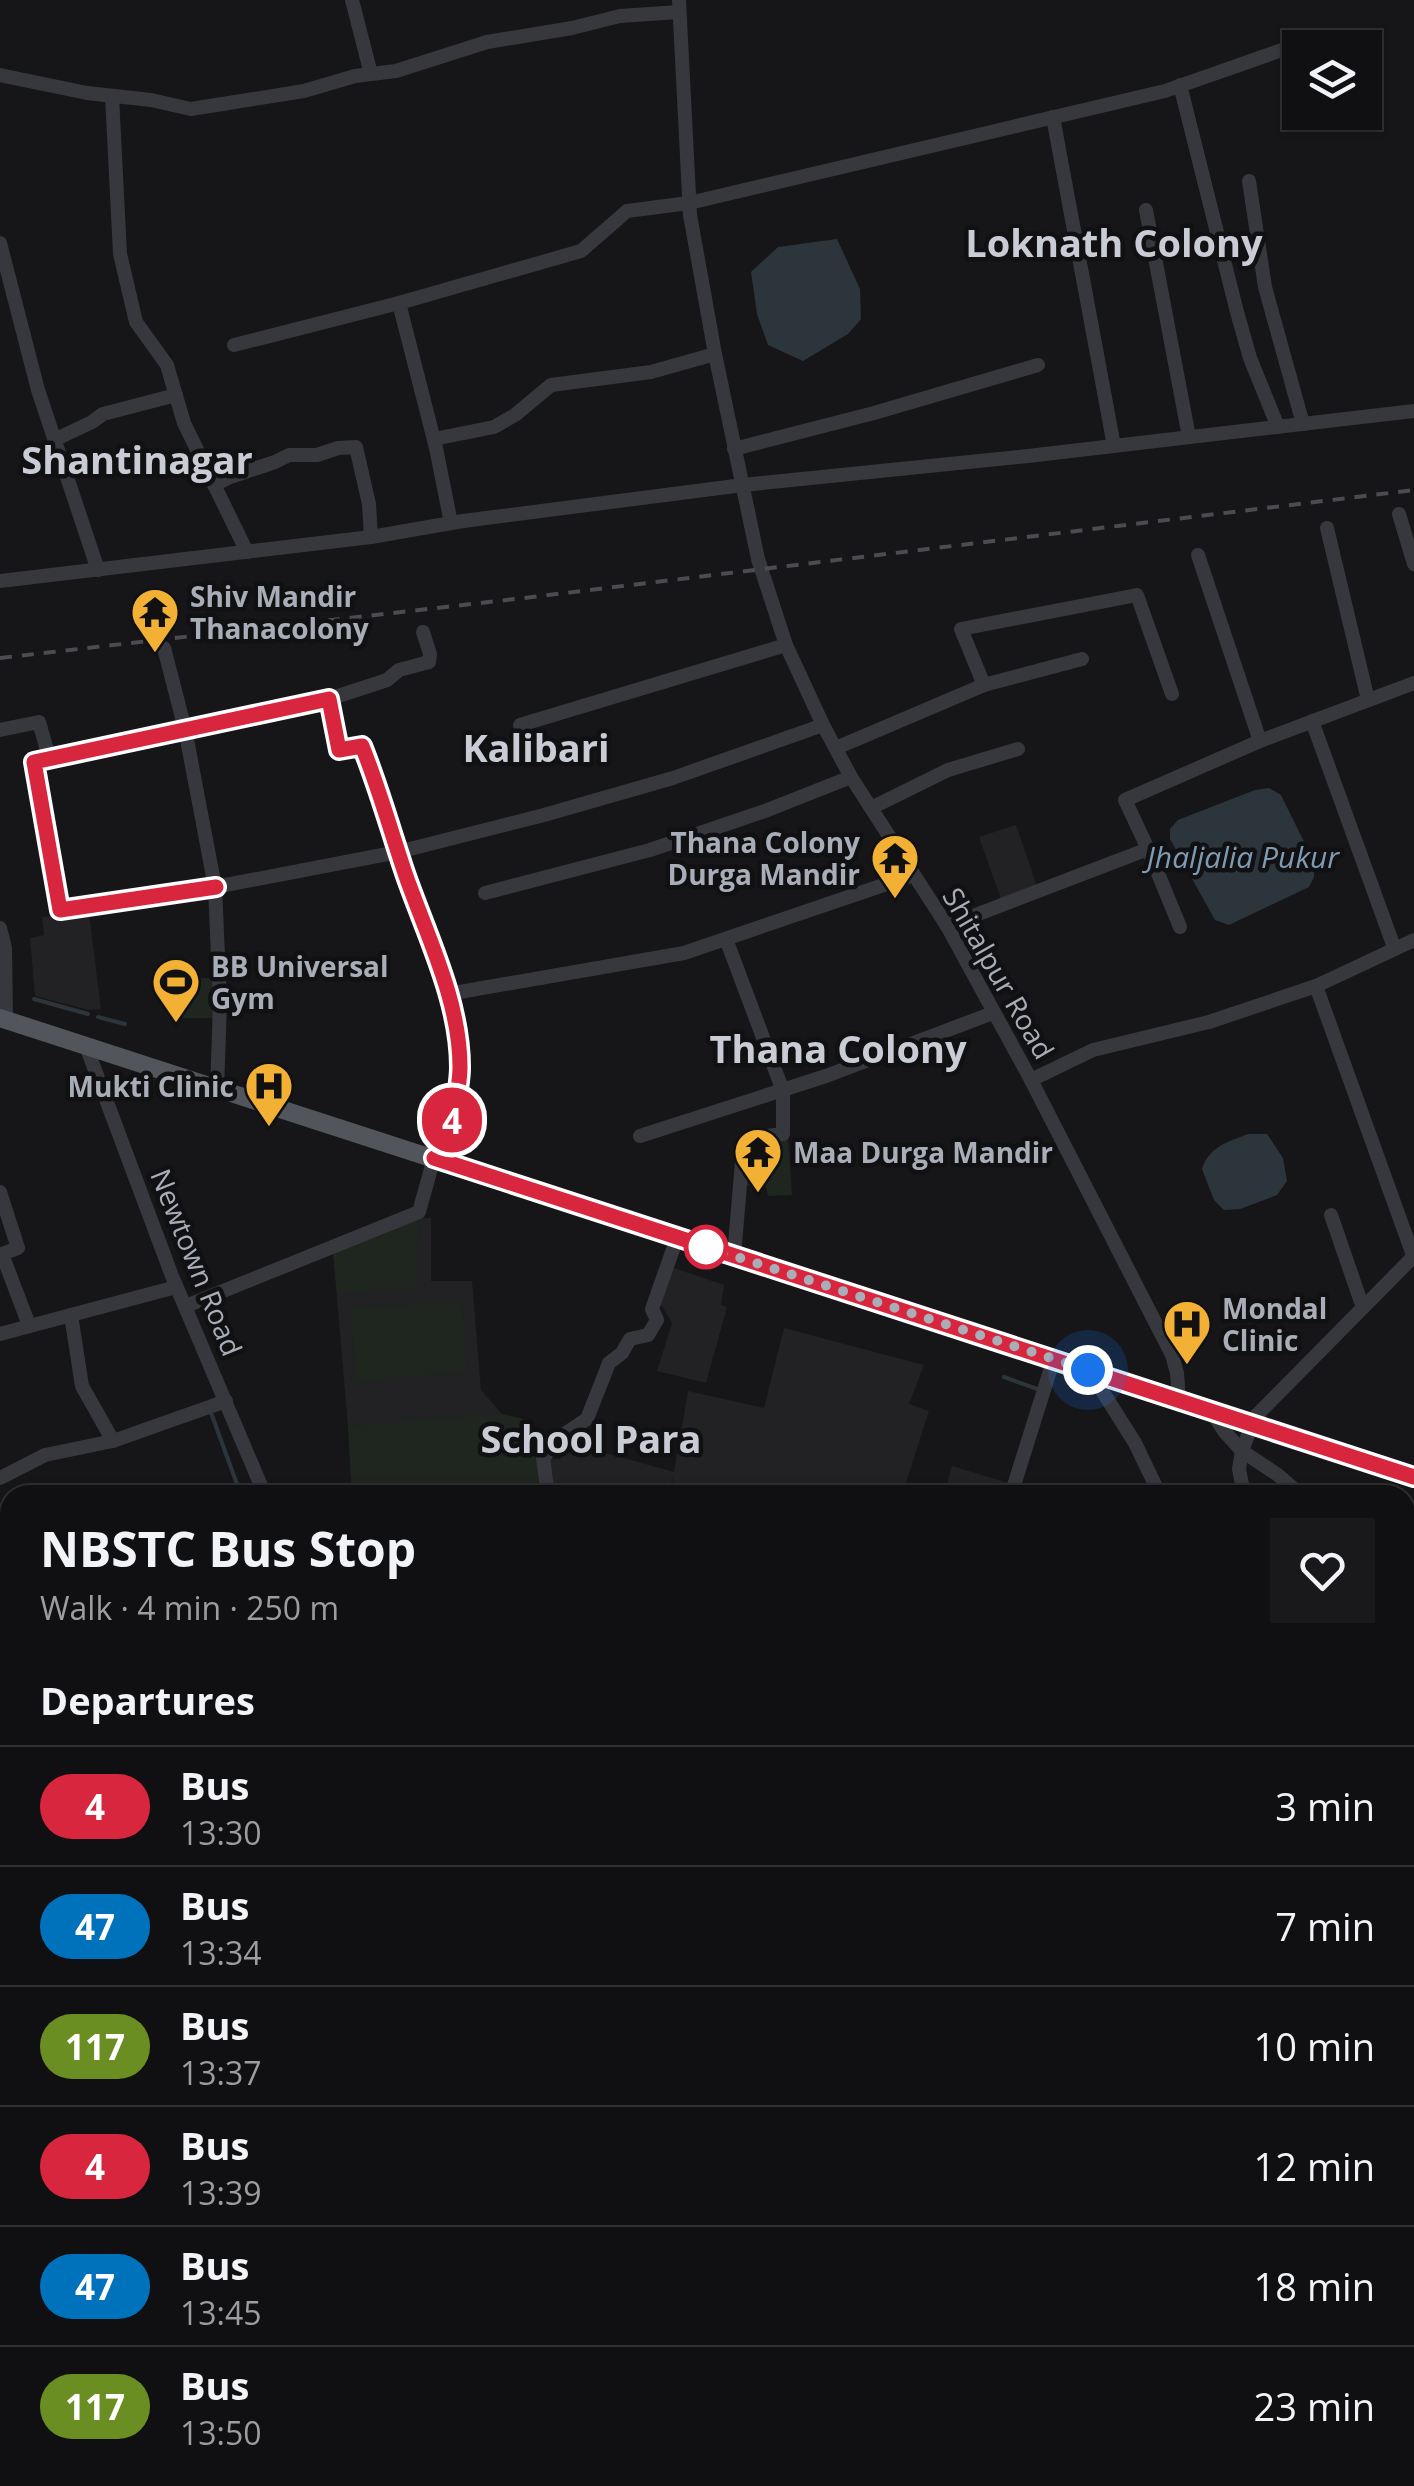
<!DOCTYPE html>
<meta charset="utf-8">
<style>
body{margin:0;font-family:"Open Sans",sans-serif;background:#19191b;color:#f1f3f6;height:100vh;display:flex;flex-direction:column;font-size:38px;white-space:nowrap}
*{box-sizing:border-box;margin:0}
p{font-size:32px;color:#9c9d9f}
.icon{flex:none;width:55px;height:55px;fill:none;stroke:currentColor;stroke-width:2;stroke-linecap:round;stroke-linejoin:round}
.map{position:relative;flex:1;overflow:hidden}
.panel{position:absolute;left:0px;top:1485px;width:1415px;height:1002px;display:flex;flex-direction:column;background:#101012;border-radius:30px 30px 0 0;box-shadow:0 2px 8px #0004,0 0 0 2px #303032}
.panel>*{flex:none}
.badge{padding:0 20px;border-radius:32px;font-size:35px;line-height:65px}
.controls{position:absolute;left:1282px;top:30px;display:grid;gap:20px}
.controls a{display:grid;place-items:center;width:100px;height:100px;border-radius:0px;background:#101012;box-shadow:0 2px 8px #0004,0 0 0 2px #303032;font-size:50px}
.you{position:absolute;width:50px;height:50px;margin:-25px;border:8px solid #fff;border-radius:50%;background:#1a73e8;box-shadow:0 0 0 15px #1a73e833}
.map>.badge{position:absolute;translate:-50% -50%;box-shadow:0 0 0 5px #fff}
h2{padding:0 40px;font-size:38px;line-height:90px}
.round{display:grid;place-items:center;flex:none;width:105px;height:105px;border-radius:0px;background:#19191b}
.summary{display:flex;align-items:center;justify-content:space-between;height:170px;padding:0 40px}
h1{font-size:48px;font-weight:700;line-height:75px}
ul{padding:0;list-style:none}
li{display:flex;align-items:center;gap:30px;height:120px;padding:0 40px;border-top:2px solid #303032}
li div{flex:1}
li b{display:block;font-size:38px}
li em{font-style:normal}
li .badge{min-width:110px;font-weight:700;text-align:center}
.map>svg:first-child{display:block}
.built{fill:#222225}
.green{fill:#1e261f}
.water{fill:#2c353c}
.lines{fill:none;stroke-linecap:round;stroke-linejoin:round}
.stream{stroke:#2c353c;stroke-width:4}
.minor{stroke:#37383d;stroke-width:14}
.major{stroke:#53555c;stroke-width:18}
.rail{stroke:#4a4c52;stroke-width:4;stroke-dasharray:12 10;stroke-linecap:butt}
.line-casing{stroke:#fff;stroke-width:22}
.line{stroke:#d7263d;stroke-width:15}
.walk{stroke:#a8adb8;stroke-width:10;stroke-dasharray:0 18}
.stop-dot{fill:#fff;stroke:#d7263d;stroke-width:5}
.labels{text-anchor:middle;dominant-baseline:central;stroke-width:9;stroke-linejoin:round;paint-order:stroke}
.poi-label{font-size:28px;font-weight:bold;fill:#a8adb8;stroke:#111113;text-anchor:start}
.street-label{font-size:28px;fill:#a8adb8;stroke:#111113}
.water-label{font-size:30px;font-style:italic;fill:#7f9bb3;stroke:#111113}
.district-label{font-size:38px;font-weight:bold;fill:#c9ccd4;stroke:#111113}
</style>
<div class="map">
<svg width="1414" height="2486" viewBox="0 0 1414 2486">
<rect width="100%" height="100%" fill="#161618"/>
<g class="built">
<path d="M1016 825 1038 889 1002 902 979 837Z"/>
<path d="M89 913 101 1009 89 1010 35 996 30 938 44 935 42 917Z"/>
<path d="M419 1218H431V1281H472L481 1390 502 1414 531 1421 537 1456 352 1495 348 1426 333 1252Z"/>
<path d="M671 1267 724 1285 721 1305 727 1307 706 1383 657 1371 672 1323 658 1300Z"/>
<path d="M784 1328 924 1365 909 1404 929 1411 902 1495H671L673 1475 669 1495H551L546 1459H561L570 1443 674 1472 688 1391 764 1408Z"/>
<path d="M952 1466 1012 1484 1008 1495H944Z"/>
</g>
<g class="green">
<rect x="183" y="978" width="33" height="40"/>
<path d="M788 1138 792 1195 768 1196 766 1187 742 1185 744 1160 752 1144Z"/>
<path d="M419 1218 416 1288 337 1293 333 1252Z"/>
<path d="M462 1301 467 1372 356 1381 351 1309Z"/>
<path d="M502 1414 531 1421 546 1495H352L348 1426Z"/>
</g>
<g class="water">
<path d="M837 239 860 289 861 319 848 334 803 361 768 345 757 314 751 272 778 247Z"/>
<path d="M1269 788 1281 795 1314 862V877L1309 887 1229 925 1215 920 1170 839V829L1178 820 1255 790Z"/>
<path d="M1248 1134H1267L1283 1158 1287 1181 1277 1195 1240 1209 1224 1210 1214 1200 1202 1169C1209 1147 1227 1142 1248 1134Z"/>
<path d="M10 2045V2160L0 2164V2049Z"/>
</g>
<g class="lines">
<g class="stream">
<path d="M34 999 88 1014"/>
<path d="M98 1017 125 1024"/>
<path d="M1004 1377 1040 1390"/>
<path d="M210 1410 241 1495"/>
</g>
<g class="minor">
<path d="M352 0 371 74"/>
<path d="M679 0 690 215 715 354 758 559 786 645 823 725 851 777 947 926 1031 1080 1172 1355 1177 1373 1179 1400"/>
<path d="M0 75 87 93 151 100 191 109 304 91 355 76 396 71 487 42 572 28 620 16 679 12"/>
<path d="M1180 85 1237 312 1250 358 1278 427"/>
<path d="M112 96 120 254 136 322 167 365 184 423 247 552"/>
<path d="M1053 117 1114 446"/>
<path d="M1249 181 1265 287 1303 424"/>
<path d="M1146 210 1189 437"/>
<path d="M0 243 38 390 98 570"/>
<path d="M399 303 436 448 451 523"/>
<path d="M234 345 399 303 581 251 627 211 689 203 1165 91 1299 44"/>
<path d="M434 439 494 427 515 415 551 385 651 372 715 354"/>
<path d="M54 440 92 422 103 414 176 395"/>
<path d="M734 449 874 413 1038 365"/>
<path d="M214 485 230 477 275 462 289 455H317L338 448 356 447 369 504 371 537"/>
<path d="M1399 514 1414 564"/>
<path d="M1327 528 1368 700"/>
<path d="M1198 555 1260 741"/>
<path d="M0 581 371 537 463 521 743 485 1028 456 1414 411"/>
<path d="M164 648 185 729 215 887 220 1003 217 1090"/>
<path d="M984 685 1082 659"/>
<path d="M329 699 387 680 399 670 429 662 430 654 423 632"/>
<path d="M1312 721 1394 947"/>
<path d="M520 725 786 645"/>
<path d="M0 730 39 722 49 757"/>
<path d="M836 748 984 685 961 629 1137 595 1172 694"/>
<path d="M871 808 948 770 1018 749"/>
<path d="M1148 849 1180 927"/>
<path d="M485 893 650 850 765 811 851 777"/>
<path d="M947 926 1148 849 1125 800 1260 741 1414 683"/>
<path d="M0 928 5 948 6 1020"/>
<path d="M726 939 783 1091V1134L757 1137 743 1150 734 1256"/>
<path d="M1316 986 1414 1258"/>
<path d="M448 994 684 953 913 875"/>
<path d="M86 1046 172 1276 265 1495"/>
<path d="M1031 1080 1093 1050 1209 1022 1316 986 1414 940"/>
<path d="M640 1136 826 1076 993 1013"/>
<path d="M0 1192 18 1248 2 1254 29 1325"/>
<path d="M1331 1215 1362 1305"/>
<path d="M186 1306 419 1212 434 1158C449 1151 449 1135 452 1120 456 1102 460 1084 460 1067 459 1001 425 930 404 868 390 827 378 786 362 745L339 750 329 699 34 761 60 910 215 887 398 852 544 815 673 778 823 725"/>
<path d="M71 1315 82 1386 113 1441"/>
<path d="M0 1334 176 1287"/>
<path d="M1089 1370 1135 1443 1160 1495"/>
<path d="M1211 1411 1224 1431 1242 1451 1239 1469 1244 1495"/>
<path d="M1257 1421 1252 1424 1242 1451 1278 1475 1301 1495"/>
<path d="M1252 1424 1254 1418 1414 1256"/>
<path d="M0 1478 45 1455 113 1441 226 1401"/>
<path d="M548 1495 543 1458 560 1437 587 1419 609 1363 622 1353 630 1339 648 1335 657 1320 652 1309 677 1238"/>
<path d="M1011 1495 1054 1358"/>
<path d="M0 1570 10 1590"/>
<path d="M1405 1633 1414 1649"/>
<path d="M1405 1696 1414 1691"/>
<path d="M1405 1743 1414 1740"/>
<path d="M1405 1784 1414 1780"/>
<path d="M1405 1860 1414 1856"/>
<path d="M1405 1919 1413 1959"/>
<path d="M0 2013 10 2014"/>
<path d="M0 2209 10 2206"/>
<path d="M1405 2255 1414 2256"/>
<path d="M0 2427 10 2421"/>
<path d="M0 2439 10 2467"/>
<path d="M1405 2475 1409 2486"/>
<path d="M14 2478 17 2486"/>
<path d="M667 2478 674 2486"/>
<path d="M728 2478 733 2486"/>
<path d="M835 2478 839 2486"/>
<path d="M1041 2478 1043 2486"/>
<path d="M1224 2478 1227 2486"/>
<path d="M241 2486 260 2478"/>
<path d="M562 2486 579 2478"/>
</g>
<g class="major">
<path d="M0 1018 1414 1477"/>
<path d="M1405 2348 1414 2347"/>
<path d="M849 2486 867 2478"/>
</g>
<path class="rail" d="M0 658 524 598 1414 490"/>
</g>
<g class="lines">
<g class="line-casing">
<path id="line" d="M216 887 60 910 34 762 329 699 339 750 362 746C379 788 391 832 406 876 427 936 460 1001 460 1067 460 1084 456 1102 452 1120 449 1135 449 1151 434 1158L1414 1477"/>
</g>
<use href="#line" class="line"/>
<path class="walk" d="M706 1247 1088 1370"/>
</g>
<defs>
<g id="temple-pin" transform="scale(2.5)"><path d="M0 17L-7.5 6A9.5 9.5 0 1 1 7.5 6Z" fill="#f2b134" stroke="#111113"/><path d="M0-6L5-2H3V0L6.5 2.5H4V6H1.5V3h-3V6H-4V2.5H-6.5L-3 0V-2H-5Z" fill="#111"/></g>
<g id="stadium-pin" transform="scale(2.5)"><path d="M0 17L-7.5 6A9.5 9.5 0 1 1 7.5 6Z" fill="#f2b134" stroke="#111113"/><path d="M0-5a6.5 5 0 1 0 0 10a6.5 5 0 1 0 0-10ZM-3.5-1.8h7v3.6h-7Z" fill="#111"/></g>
<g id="hospital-pin" transform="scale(2.5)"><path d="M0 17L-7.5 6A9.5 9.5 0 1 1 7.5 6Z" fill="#f2b134" stroke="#111113"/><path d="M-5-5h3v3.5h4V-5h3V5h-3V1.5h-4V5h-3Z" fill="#111"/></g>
</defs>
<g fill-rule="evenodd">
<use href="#temple-pin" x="155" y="612"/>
<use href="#temple-pin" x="895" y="858"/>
<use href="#stadium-pin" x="176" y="982"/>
<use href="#hospital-pin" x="269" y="1086"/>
<use href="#temple-pin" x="758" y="1152"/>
<use href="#hospital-pin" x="1187" y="1324"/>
</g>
<circle class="stop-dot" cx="706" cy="1247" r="20"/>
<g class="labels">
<g class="poi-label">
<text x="190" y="596">Shiv Mandir<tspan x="190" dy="32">Thanacolony</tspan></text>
<text x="860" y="842" text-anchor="end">Thana Colony<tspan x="860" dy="32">Durga Mandir</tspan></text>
<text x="211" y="966">BB Universal<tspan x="211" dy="32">Gym</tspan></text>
<text x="234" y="1086" text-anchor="end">Mukti Clinic</text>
<text x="793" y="1152">Maa Durga Mandir</text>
<text x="1222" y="1308">Mondal<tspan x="1222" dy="32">Clinic</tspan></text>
</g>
<g class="street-label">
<text transform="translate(999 973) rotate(60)">Shitalpur Road</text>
<text transform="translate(197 1262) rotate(68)">Newtown Road</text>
</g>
<g class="water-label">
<text x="1243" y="856">Jhaljalia Pukur</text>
</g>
<g class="district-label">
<text x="1114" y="242">Loknath Colony</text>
<text x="137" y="459">Shantinagar</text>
<text x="536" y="747">Kalibari</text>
<text x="838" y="1048">Thana Colony</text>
<text x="591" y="1438">School Para</text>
</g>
</g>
</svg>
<div class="controls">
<a><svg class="icon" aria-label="layers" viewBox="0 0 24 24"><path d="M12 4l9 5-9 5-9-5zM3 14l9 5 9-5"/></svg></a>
</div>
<div class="you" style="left:1088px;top:1370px"></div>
<b class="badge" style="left:452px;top:1120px;background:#d7263d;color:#fff">4</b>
<section class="panel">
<div class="summary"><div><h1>NBSTC Bus Stop</h1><p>Walk · 4 min · 250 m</p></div><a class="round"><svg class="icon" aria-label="heart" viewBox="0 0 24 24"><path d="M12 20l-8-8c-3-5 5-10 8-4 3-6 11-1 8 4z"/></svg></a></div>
<h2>Departures</h2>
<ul>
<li><span class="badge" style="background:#d7263d;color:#fff">4</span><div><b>Bus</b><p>13:30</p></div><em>3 min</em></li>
<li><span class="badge" style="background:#0072bc;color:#fff">47</span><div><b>Bus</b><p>13:34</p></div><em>7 min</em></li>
<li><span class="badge" style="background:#6b8e23;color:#fff">117</span><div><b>Bus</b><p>13:37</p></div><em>10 min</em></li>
<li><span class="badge" style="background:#d7263d;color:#fff">4</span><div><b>Bus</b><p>13:39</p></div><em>12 min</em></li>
<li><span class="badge" style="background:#0072bc;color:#fff">47</span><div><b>Bus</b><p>13:45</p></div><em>18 min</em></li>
<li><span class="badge" style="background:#6b8e23;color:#fff">117</span><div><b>Bus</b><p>13:50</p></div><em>23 min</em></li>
</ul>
</section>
</div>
